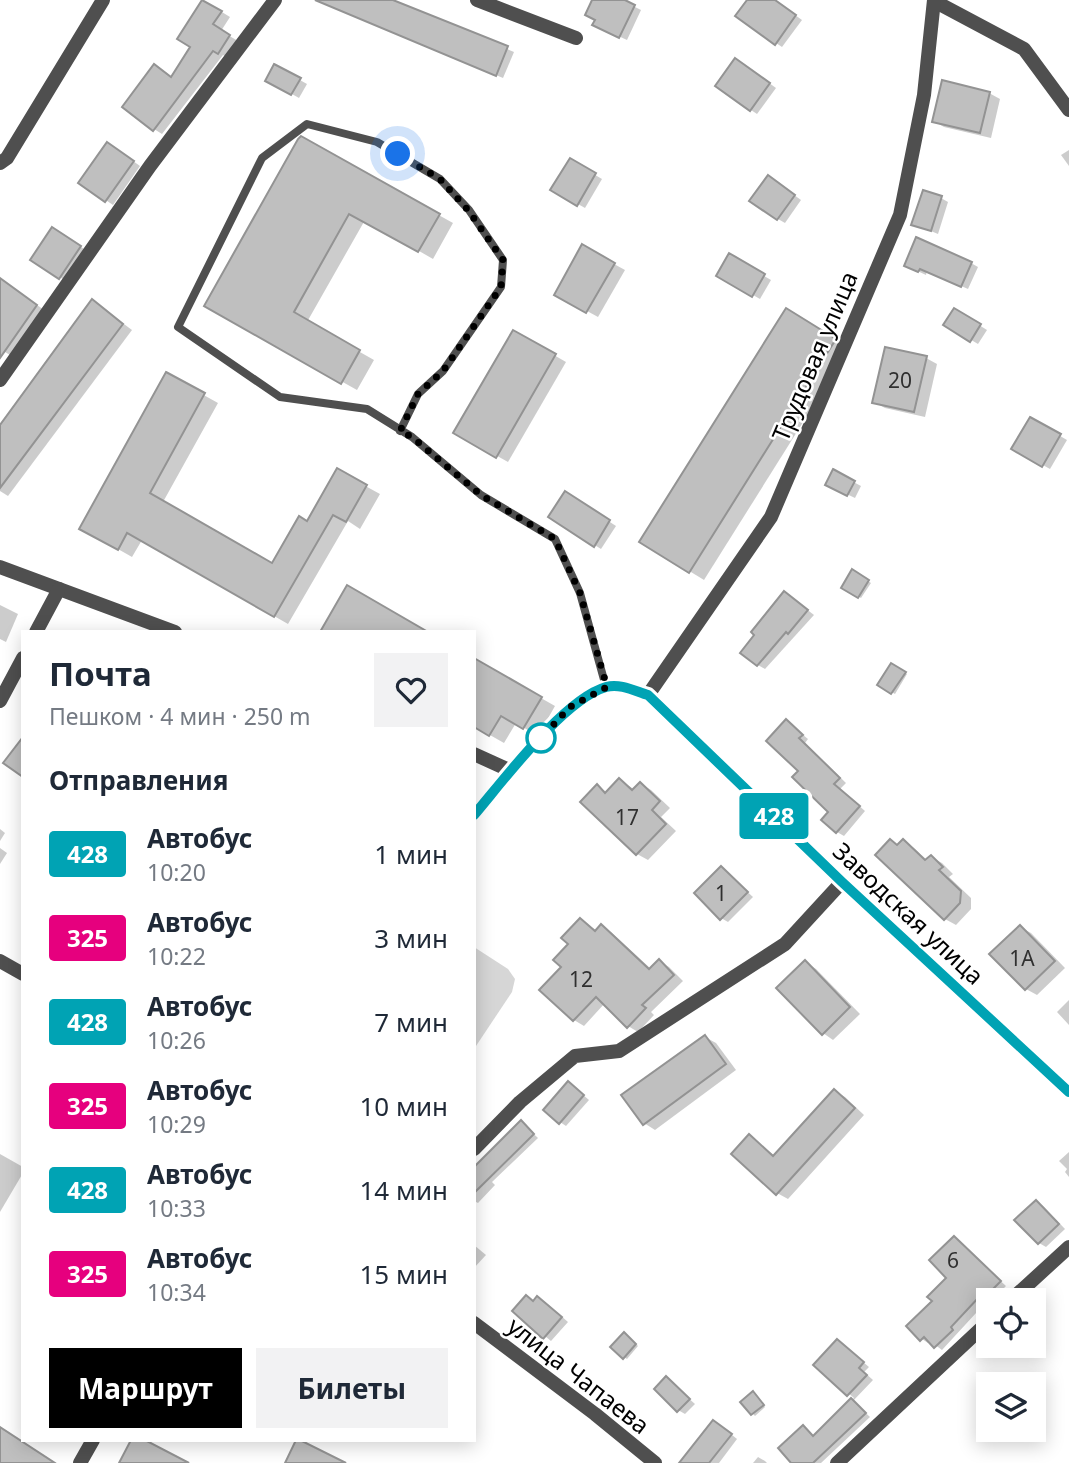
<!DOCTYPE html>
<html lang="ru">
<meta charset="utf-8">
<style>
body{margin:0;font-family:"Noto Sans",sans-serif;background:#f2f2f3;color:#1f2937;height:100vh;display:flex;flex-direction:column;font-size:26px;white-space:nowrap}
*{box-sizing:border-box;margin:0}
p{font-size:23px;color:#747a83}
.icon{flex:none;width:38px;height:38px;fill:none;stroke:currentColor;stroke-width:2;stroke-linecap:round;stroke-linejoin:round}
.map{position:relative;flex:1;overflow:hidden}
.drawer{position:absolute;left:21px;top:630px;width:455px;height:812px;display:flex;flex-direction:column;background:#fff;border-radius:0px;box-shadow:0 4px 18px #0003}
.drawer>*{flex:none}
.badge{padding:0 14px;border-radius:5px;font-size:24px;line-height:46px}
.tools{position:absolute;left:976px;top:1288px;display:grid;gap:14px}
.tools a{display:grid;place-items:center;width:70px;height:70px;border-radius:0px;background:#fff;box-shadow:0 4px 18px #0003;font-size:35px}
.you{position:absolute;width:35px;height:35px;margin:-18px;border:5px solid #fff;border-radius:50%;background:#1a73e8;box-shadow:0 0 0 10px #1a73e833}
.map>.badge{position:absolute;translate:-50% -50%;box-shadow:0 0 0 4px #fff}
h2{padding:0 28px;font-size:26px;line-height:63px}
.round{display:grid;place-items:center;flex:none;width:74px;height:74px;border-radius:0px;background:#f2f2f3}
.head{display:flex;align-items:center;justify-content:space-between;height:119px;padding:0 28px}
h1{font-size:33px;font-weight:700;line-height:52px}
.cta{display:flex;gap:14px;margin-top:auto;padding:14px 28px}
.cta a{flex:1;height:80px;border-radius:0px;background:#000;color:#fff;font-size:28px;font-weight:700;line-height:80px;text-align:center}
.cta a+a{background:#f2f2f3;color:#1f2937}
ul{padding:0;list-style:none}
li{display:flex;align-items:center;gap:21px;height:84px;padding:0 28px}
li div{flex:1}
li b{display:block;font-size:26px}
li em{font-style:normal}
li .badge{min-width:77px;font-weight:700;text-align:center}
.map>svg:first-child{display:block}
.green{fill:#d6d6d6}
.shadow{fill:#0003}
.building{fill:#bfbfbf;stroke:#939393;stroke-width:2}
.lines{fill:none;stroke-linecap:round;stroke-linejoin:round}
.service{stroke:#4f4f4f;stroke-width:8}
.minor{stroke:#4f4f4f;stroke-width:14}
.tertiary{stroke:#4f4f4f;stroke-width:14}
.line-casing{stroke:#fff;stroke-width:16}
.line{stroke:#00a3b4;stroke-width:10}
.walk{stroke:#000;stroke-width:7;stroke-dasharray:0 12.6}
.stop-dot{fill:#fff;stroke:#00a3b4;stroke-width:3.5}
.labels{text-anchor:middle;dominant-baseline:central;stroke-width:5;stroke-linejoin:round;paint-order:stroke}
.number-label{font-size:21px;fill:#303030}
.street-label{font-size:24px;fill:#000;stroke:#fff}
</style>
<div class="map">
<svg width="1069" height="1463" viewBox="0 0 1069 1463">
<rect width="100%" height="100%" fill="#fff"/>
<path class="green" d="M474 947 508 969 515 979 512 992 474 1049Z"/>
<g class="shadow">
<path d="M317 0H389L514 52 503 78Z"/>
<path d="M594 0H621L641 10 627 40 601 28 597 19Z"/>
<path d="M749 0H774L802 20 782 47 776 43Z"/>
<path d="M204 1 230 17 221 31 238 41 228 58 223 55 162 134 154 129 172 78 192 46 180 38Z"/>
<path d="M743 64 776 88 757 114 751 110Z"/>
<path d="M275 66 307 84 299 98 267 80Z"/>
<path d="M989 93 1000 99 991 138 944 127 934 121Z"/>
<path d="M302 139 453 223 433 259 365 220 307 322 374 360 357 390 206 306Z"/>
<path d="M115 148 140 166 113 205 81 183Z"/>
<path d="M1069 150V166L1061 155Z"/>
<path d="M570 160 602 179 585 208 553 190Z"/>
<path d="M775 181 801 200 785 223 778 219Z"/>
<path d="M941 198 948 202 938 234 914 224Z"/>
<path d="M60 233 87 251 66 281 32 260Z"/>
<path d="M583 247 625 270 598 317 556 294Z"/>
<path d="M729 256 771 280 760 299 718 275Z"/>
<path d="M971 263 978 267 968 289 927 271 926 275 913 269Z"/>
<path d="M0 279 47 312 15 358 0 349Z"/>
<path d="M93 301 132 330 8 496 0 491V429Z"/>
<path d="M955 310 987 330 978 344 946 325Z"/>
<path d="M801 318 849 349 704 580 642 542Z"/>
<path d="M514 332 566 362 508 462 456 433Z"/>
<path d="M926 358 937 364 925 417 885 408 874 402Z"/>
<path d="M166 374 218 403 163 502 272 565 308 523 338 471 380 494 360 529 348 521 288 624 142 540 132 557 95 536Z"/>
<path d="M1031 419 1067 440 1050 469 1014 449Z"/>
<path d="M833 471 861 486 855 498 834 488Z"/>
<path d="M572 497 616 526 601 549 550 517Z"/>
<path d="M853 572 871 583 861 598 843 587Z"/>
<path d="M791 597 814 615 765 669 758 665Z"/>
<path d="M0 605 18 614 6 642 0 639Z"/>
<path d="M474 660 555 706 538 736 516 723 504 743 474 726Z"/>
<path d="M892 665 907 674 895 694 879 685Z"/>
<path d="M786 721 808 739 805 743 846 783 840 789 865 811 844 836 837 832 831 812 801 771Z"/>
<path d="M620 780 635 790 641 784 651 790 670 808 661 817 676 831 648 860 637 854 597 786 608 793Z"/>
<path d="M0 829 5 833 0 841Z"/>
<path d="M891 841 899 846 903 841 914 848 928 861 931 857 942 863 953 874 949 877 971 898V909L956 925 945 919Z"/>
<path d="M0 848 7 853 0 864Z"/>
<path d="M721 868 753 897 728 922 721 918Z"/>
<path d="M580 920 597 931 601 926 611 932 651 969 659 961 669 967 683 981 651 1012 654 1015 638 1032 628 1026 605 1003 584 1026 574 1020 542 990 563 967Z"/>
<path d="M1020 927 1031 933 1065 968 1037 995 1026 989Z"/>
<path d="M805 962 816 969 860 1014 833 1040 823 1033Z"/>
<path d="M1069 1000V1025L1057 1012Z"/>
<path d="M705 1037 716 1043 736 1070 655 1130 644 1123Z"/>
<path d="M575 1088 589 1100 566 1126 560 1122Z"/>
<path d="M834 1091 845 1097 864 1115 788 1199 777 1193 749 1136 775 1156Z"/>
<path d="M521 1122 538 1138 492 1182 495 1185 478 1203 474 1201V1168Z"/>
<path d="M1069 1152V1177L1065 1172 1067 1169 1059 1161Z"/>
<path d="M0 1154 23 1167V1173L0 1212Z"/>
<path d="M1036 1202 1043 1206 1065 1229 1046 1247 1039 1243Z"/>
<path d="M954 1238 1006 1286 992 1300H988L942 1350 930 1341 928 1343 922 1339 934 1301 948 1278Z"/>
<path d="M474 1245 486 1255 474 1268Z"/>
<path d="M526 1297 534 1302 538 1298 545 1302 568 1322 551 1341 514 1311Z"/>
<path d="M627 1336 638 1346 627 1359 624 1357Z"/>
<path d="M838 1341 869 1367 864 1372 873 1380 853 1401 870 1417 821 1463H794L803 1427 815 1437 854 1398 816 1365Z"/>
<path d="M667 1379 695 1404 685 1414 678 1410Z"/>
<path d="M756 1395 765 1407 755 1416 742 1402Z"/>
<path d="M721 1426 737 1439 719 1463H695Z"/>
<path d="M758 1457 765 1461 767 1463H753Z"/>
</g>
<g class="building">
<path d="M202 0 222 11 213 24 230 35 218 54 213 51 153 131 122 107 154 64 171 77 190 47 177 39Z"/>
<path d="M315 0H393L508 46 496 76Z"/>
<path d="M592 0H625L635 5 619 38 592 25 595 20 585 15Z"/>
<path d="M747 0H775L796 15 775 45 735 16Z"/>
<path d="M735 58 770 83 750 111 715 86Z"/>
<path d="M274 64 301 78 291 95 265 81Z"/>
<path d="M942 80 990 92 980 133 932 122Z"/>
<path d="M301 136 440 214 418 252 349 214 294 312 360 350 341 384 204 306 298 139Z"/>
<path d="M107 142 134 161 105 202 78 183Z"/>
<path d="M570 158 596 173 577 206 550 190Z"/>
<path d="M768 175 795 195 777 220 749 201Z"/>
<path d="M923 190 942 196 931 231 911 225Z"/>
<path d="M52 227 81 246 59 279 30 260Z"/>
<path d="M916 237 972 262 961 287 920 269 918 272 904 266Z"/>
<path d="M582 244 615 263 586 313 554 295Z"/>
<path d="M729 253 765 274 752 297 716 276Z"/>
<path d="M0 278 37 305 0 358Z"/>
<path d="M92 299 123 324 0 488V425Z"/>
<path d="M786 308 836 339 689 573 639 542Z"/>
<path d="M954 308 981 324 970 342 943 325Z"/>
<path d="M513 330 556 354 496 458 453 433Z"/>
<path d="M885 347 927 356 914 412 872 403Z"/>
<path d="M166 372 205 393 150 493 272 563 299 516 307 521 337 468 367 485 346 522 333 515 274 617 127 533 118 550 79 529Z"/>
<path d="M1030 417 1061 434 1042 467 1011 449Z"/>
<path d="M833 469 855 481 847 496 825 485Z"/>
<path d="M565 491 610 520 594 547 548 517Z"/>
<path d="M852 569 869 580 858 598 841 588Z"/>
<path d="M347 585 428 632H320Z"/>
<path d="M784 591 808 610 788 634 786 632 757 666 740 653 754 635 751 632Z"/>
<path d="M474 658 542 697 523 729 501 716 489 736 474 727Z"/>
<path d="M891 663 906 672 891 694 877 685Z"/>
<path d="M786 719 803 735 799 738 840 778 834 784 860 806 836 833 821 820 828 812 792 777 798 771 766 741Z"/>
<path d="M23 737V777L3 763Z"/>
<path d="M619 778 632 790 640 782 660 801 652 810 666 824 636 855 580 802 597 784 605 793Z"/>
<path d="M890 839 897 845 903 839 925 860 931 855 943 867 939 870 961 891 960 903 944 920 875 855Z"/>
<path d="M721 866 748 892 720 920 694 893Z"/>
<path d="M580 918 595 931 601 924 649 969 659 959 674 975 642 1005 646 1008 627 1028 596 997 573 1021 539 990 561 967 553 960 568 944 561 938Z"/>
<path d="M1020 925 1055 961 1025 990 989 954Z"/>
<path d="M805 960 850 1007 822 1035 776 988Z"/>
<path d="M705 1035 726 1064 643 1125 621 1095Z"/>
<path d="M568 1081 584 1095 559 1124 543 1110Z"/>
<path d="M834 1089 855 1108 776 1195 731 1154 749 1134 773 1156Z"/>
<path d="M521 1120 534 1134 474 1193V1167Z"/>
<path d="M1036 1200 1059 1224 1038 1244 1014 1220Z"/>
<path d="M954 1236 1001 1281 983 1299 980 1296 951 1327 953 1330 934 1348 924 1337 920 1341 906 1326 932 1301 927 1297 946 1278 929 1260Z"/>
<path d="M526 1295 533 1301 537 1296 562 1317 543 1339 512 1311Z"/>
<path d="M624 1332 636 1344 623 1359 610 1347Z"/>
<path d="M837 1339 864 1362 859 1368 867 1375 847 1396 813 1365Z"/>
<path d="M666 1376 690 1399 677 1412 654 1389Z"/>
<path d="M753 1391 764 1405 751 1415 740 1402Z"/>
<path d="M851 1398 866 1413 813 1463H791L778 1448 803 1425 813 1436Z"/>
<path d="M713 1420 732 1434 709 1463H679Z"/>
<path d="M0 1427 55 1463H0Z"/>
<path d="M131 1440H145L189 1463H119Z"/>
<path d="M296 1440H300L346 1463H285Z"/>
</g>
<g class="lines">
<path class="service" d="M400 431 418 394 443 371 501 287 503 260 469 210 440 179 377 142 307 124 262 158 178 327 280 397 367 409 412 437 481 495 555 539 580 593 606 687"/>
<g class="minor">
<path d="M477 0 576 38"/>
<path d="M934 1 1024 49 1069 110"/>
<path d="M0 163 7 158 103 0"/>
<path d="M0 380 150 166 275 0"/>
<path d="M0 567 175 632"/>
<path d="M36 632 59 589"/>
<path d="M648 695 771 517 900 215 924 95 934 0"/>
<path d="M0 701 23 658"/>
<path d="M474 754 511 771"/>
<path d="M0 961 23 974"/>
<path d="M474 1149 520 1102 575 1056 619 1051 785 944 842 882"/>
<path d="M1011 1300 1069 1247"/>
<path d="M474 1323 595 1414 655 1463"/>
<path d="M837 1463 989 1321"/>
</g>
<g class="tertiary">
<path d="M474 815C503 781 564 699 606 687 620 683 636 691 648 695L842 882 1069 1092"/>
<path d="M80 1463 93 1440"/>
</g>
</g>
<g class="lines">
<g class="line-casing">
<path id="line" d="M474 815C503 781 564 699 606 687 620 683 635 691 648 695L842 882 1069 1092"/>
</g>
<use href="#line" class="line"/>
<path class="walk" d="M398 154 440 179 468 210 503 260 501 287 443 371 418 394 400 431 412 437 481 495 555 539 580 593 607 687 570 707 541 738"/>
</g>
<circle class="stop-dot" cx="541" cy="738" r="14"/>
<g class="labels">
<g class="number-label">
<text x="900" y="380">20</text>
<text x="627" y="817">17</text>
<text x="721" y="893">1</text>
<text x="1022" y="958">1А</text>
<text x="581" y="979">12</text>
<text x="953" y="1260">6</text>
</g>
<g class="street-label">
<text transform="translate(814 356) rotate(-67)">Трудовая улица</text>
<text transform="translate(909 913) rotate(43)">Заводская улица</text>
<text transform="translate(579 1375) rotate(38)">улица Чапаева</text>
</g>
</g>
</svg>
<div class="tools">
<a><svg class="icon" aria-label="locate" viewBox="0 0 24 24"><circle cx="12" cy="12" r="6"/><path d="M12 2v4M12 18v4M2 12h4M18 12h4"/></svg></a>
<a><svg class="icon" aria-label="layers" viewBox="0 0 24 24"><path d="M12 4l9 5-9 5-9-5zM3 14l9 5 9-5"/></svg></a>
</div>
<div class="you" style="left:398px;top:154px"></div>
<b class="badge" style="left:774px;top:816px;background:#00a3b4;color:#fff">428</b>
<section class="drawer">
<div class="head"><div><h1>Почта</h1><p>Пешком · 4 мин · 250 m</p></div><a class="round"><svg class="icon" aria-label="heart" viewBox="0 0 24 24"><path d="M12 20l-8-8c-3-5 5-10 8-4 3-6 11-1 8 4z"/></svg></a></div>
<h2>Отправления</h2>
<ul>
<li><span class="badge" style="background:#00a3b4;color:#fff">428</span><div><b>Автобус</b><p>10:20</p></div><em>1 мин</em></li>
<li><span class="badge" style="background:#e6007e;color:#fff">325</span><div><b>Автобус</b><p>10:22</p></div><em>3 мин</em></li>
<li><span class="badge" style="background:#00a3b4;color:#fff">428</span><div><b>Автобус</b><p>10:26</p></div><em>7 мин</em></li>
<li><span class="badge" style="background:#e6007e;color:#fff">325</span><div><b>Автобус</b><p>10:29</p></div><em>10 мин</em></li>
<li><span class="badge" style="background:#00a3b4;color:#fff">428</span><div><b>Автобус</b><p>10:33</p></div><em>14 мин</em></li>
<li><span class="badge" style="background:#e6007e;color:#fff">325</span><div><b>Автобус</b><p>10:34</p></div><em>15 мин</em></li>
</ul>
<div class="cta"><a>Маршрут</a><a>Билеты</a></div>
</section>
</div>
